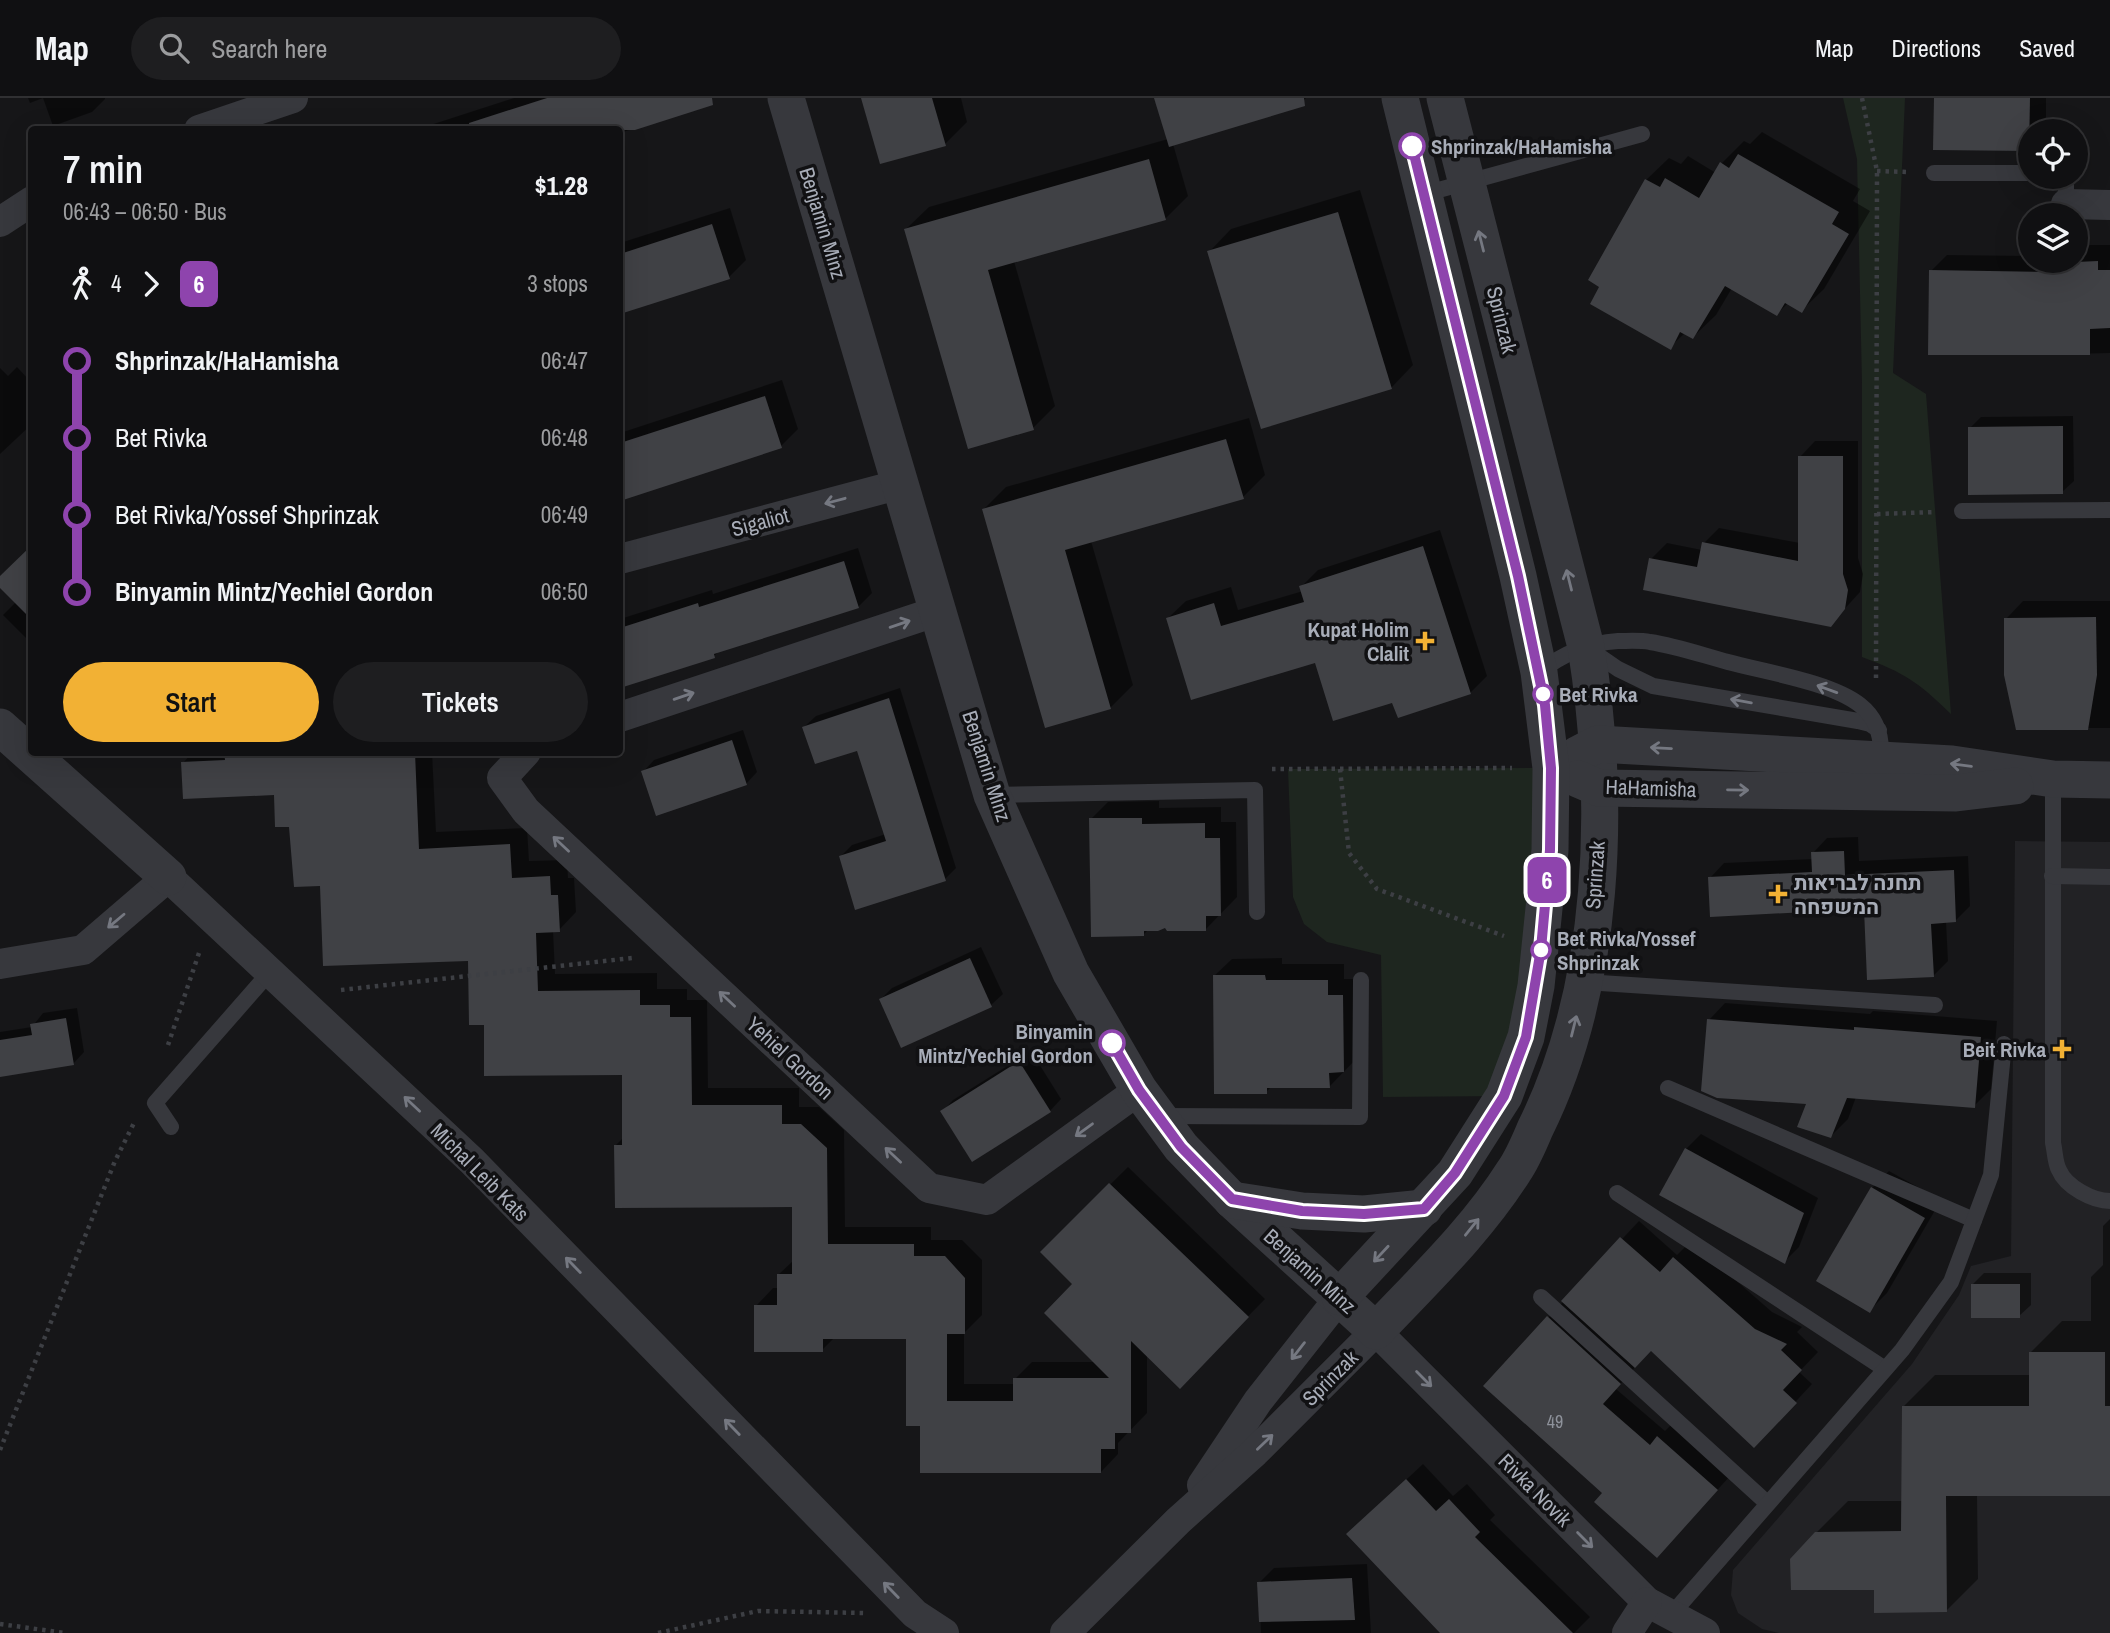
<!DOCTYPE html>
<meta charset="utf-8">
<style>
body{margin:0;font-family:"Archivo Narrow",Heebo,sans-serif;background:#1e1e20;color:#f1f3f6;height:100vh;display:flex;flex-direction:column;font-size:26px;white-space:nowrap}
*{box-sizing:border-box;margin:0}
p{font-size:23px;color:#9c9d9f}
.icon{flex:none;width:38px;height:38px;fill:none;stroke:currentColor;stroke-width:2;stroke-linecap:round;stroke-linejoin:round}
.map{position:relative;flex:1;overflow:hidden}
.drawer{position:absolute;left:28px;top:28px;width:595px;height:630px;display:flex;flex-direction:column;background:#101012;border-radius:7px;box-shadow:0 7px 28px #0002,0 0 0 2px #303032}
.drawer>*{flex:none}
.badge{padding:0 14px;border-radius:10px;font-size:24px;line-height:46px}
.fabs{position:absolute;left:2018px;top:21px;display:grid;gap:14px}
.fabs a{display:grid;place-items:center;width:70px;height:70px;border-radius:50%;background:#101012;box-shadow:0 7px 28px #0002,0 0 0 2px #303032;font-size:35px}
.map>.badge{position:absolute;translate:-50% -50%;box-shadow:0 0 0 4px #fff}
.legs{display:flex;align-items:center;gap:10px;height:77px;padding:0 35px;font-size:23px}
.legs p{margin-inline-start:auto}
.head{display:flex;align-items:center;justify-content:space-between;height:119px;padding:0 35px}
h1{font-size:38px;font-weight:600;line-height:52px}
.cta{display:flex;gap:14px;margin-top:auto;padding:14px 35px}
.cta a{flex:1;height:80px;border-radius:42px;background:#f2b134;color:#111;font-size:28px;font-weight:600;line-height:80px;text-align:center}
.cta a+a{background:#1e1e20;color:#f1f3f6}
ul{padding:0 35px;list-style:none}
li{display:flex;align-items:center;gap:24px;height:77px;font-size:26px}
li i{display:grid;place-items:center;width:10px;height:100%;margin:0 9px;background:currentColor}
li i::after{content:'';width:18px;height:18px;margin:-9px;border:5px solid;border-radius:50%;background:#101012}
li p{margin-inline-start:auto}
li:first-child i{background:linear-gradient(#0000 50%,currentColor 0)}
li:last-child i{background:linear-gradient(currentColor 50%,#0000 0)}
header{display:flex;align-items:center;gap:42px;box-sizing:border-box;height:98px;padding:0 35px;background:#101012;border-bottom:2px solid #303032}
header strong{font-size:33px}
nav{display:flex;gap:38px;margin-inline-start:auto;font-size:24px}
.search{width:490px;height:63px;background:#1e1e20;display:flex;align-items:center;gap:18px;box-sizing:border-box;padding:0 24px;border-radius:38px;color:#9c9d9f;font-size:26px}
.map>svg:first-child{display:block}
.built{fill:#222225}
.green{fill:#1e261f}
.shadow{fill:#0007}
.building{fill:#404145}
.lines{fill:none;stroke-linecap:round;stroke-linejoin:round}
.path{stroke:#3d3f44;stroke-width:4.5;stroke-dasharray:3.5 5;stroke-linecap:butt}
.service{stroke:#37383d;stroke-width:16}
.minor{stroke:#37383d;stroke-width:30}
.tertiary{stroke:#37383d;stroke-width:37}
.oneway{stroke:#757881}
.line-1-casing{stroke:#fff;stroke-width:16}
.line-1{stroke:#8e44ad;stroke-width:10}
.stop-1-dot{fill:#fff;stroke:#8e44ad;stroke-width:3.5}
.poi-dot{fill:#f2b134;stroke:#111113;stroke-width:2.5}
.labels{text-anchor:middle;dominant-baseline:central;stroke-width:7;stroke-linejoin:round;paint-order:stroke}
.number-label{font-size:18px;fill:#8e929b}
.stop-label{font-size:21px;font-weight:bold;fill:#a8adb8;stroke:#111113;text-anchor:start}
.street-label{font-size:21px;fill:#a8adb8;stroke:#111113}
.poi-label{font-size:21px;font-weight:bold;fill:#a8adb8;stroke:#111113;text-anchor:end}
</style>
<header>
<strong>Map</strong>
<div class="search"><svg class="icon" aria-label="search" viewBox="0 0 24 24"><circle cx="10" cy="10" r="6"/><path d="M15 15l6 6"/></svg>Search here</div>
<nav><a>Map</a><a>Directions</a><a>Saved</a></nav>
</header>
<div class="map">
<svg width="2110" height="1535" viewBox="0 0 2110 1535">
<rect width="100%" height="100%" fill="#161618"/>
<path class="built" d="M2015 743 2110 744V1535H1779L1762 1531 1738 1515 1731 1497 1733 1472 1912 1266 1959 1197 1971 1168 2011 1158Z"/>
<g class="green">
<path d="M1843 0H1905L1893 275 1926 296 1951 616C1918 584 1905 575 1862 559V285L1857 61Z"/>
<path d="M1551 670 1504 998 1383 999 1381 857 1327 844 1304 826 1293 799 1288 671Z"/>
</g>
<g class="shadow">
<path d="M28 0H105V1L92 14 53 28 43 0 30 5Z"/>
<path d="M514 0H695L679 16 620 35V32H415Z"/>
<path d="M863 0H961L967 24 945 46Z"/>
<path d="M1155 0H1306L1298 8 1173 46 1188 98 1166 120 1014 163 1055 308 1033 330 906 131 929 109 1168 41Z"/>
<path d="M1935 0H2046V33H2030L2029 51Z"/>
<path d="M1762 34 1860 91 1853 103 1870 113 1824 191 1801 213 1788 205 1777 216 1732 190 1716 217 1693 239 1685 235 1670 249 1646 82 1669 60 1681 66 1688 58 1716 75 1721 66 1744 43 1750 46Z"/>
<path d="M1360 92 1413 267 1391 290 1209 154 1231 131Z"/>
<path d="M730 110 746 162 729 179 620 213V145Z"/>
<path d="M2076 147H2110V255L2034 257 1931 173 1947 157 2030 158V163H2076Z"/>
<path d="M17 269 32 285V296L27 301 32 305V326L0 356V270L8 278Z"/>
<path d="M782 282 798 331 781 348 620 401V335Z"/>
<path d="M2073 318 2074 383 2062 394 1970 330 1981 319Z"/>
<path d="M1249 320 1265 377 1243 399 1091 443 1133 587 1110 610 984 411 1006 389Z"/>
<path d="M1815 343H1858V460L1863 476 1860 494 1830 527 1651 461 1667 445 1702 452 1704 445 1719 430 1800 445V359Z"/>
<path d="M1440 432 1487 578 1470 595 1393 603 1316 563 1168 520 1186 503 1231 489 1238 512 1303 493 1301 489 1318 472Z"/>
<path d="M32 449V541L29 543 3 517 16 504 0 488V480Z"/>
<path d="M858 450 872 495 858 509 720 552 714 558 620 588V521L712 492 713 496Z"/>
<path d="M2023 503H2110V630H2017L2006 521Z"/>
<path d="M900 590 956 770 945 781 841 758 852 747 886 736 858 650 804 629 816 618Z"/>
<path d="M743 632 757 674 746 686 643 674 654 662Z"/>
<path d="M193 654H432L436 734 527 730 529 763 567 762 568 780H574L576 814 559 832H553L555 876 657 875V891H687V902H707L708 990H799V1009H819L844 1032 845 1129H931V1142H962L982 1162V1217L964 1235V1286H1015V1281L1032 1264H1095L1075 1186 1042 1154 1128 1069 1265 1201 1180 1288 1147 1257V1315L1118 1345V1356L1101 1374 921 1326 907 1239H835L822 1252 756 1208 773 1190H778V1177L794 1162V1108L616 1047 624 1039V975L485 925 470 861 322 786 275 695 183 665Z"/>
<path d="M1159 703V710L1221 709V724H1236L1237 799 1205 832 1166 828 1148 832 1143 837 1091 721 1108 704Z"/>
<path d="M1858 739 1859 763 1968 758 1970 808 1955 823H1946L1948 863 1933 878 1866 809 1710 780 1724 765 1813 761V755L1827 740Z"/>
<path d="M981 849 1003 896 991 907 902 948 881 901 892 890Z"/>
<path d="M1282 860V866H1344V881H1360L1361 956 1329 989H1271L1266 994 1214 878 1232 861Z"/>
<path d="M1725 905 1870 916 1873 913 1997 923 1991 991 1974 1008 1856 999 1848 1021 1831 1038 1808 1004 1709 922Z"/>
<path d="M77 910 84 954 73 966 0 977V934L32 929 43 915Z"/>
<path d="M1031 953 1061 1001 1050 1013 942 1014 953 1002Z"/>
<path d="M1701 1036 1818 1100 1799 1149 1784 1164 1686 1051Z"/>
<path d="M1889 1073 1941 1102 1887 1195 1870 1212 1872 1090Z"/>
<path d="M2110 1121V1396H1977L1978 1481 1947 1512 1876 1490 1816 1435 1848 1403H1903V1309L1935 1277H2031V1254L2062 1223H2091V1179L2103 1167V1128Z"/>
<path d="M1639 1123 1677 1157 1691 1143 1772 1214 1802 1229 1797 1234 1818 1254 1799 1274 1812 1286 1771 1330 1651 1251 1616 1291 1665 1333 1673 1325 1731 1377 1657 1458 1604 1394 1548 1220Z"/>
<path d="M1984 1175H2031V1207L2019 1218 1972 1187Z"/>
<path d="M1423 1366 1453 1398 1467 1386 1495 1417 1490 1422 1590 1519 1574 1535H1443L1365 1420Z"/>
<path d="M1367 1466 1371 1535H1261L1259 1485 1274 1470Z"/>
</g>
<g class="building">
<path d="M547 0H712L713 7 635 32H470L469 25Z"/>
<path d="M861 0H932L946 48 880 66Z"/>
<path d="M1154 0H1304L1305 8 1169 49Z"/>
<path d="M1934 0H2030L2029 53 1933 52Z"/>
<path d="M1738 56 1839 114 1832 126 1849 136 1802 215 1785 205 1777 218 1725 188 1693 241 1680 234 1671 252 1590 206 1599 189 1588 182 1645 81 1660 89 1665 80 1699 100 1720 64 1729 70Z"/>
<path d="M1149 61 1166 122 988 172 1034 332 968 351 904 131Z"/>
<path d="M1338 114 1392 291 1261 331 1207 153Z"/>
<path d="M712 126 730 181 620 216V156Z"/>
<path d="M2098 163V172H2110V230L2090 231V257H1928L1929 172 2055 174 2054 165Z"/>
<path d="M765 298 782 350 620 403V345Z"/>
<path d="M2063 328V396L1968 397V329Z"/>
<path d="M1226 341 1244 401 1065 452 1111 611 1045 630 982 411Z"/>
<path d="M1798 358H1843V476L1848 492 1845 511 1831 529 1643 492 1649 460 1697 469 1702 444 1798 463Z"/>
<path d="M32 447V522L0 490V478Z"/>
<path d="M1423 448 1471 596 1398 620 1392 605 1333 623 1315 565 1191 602 1166 520 1214 505 1221 528 1304 504 1299 488Z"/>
<path d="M844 463 859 510 714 556 715 560 620 590V530L698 505 699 509Z"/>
<path d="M2096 519 2097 577 2088 632H2016L2004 577V520Z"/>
<path d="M889 600 946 783 855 812 839 758 886 743 857 653 815 666 802 629Z"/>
<path d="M732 642 747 687 656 718 641 673Z"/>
<path d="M224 654H415L419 751 510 746 512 780 550 778 551 797H558L560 834 536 835 538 893 640 892V907H670V919H691L692 1007H782V1026H801L827 1050 828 1146H914V1158H945L965 1180V1236H947V1303H1013V1280H1109L1044 1215 1072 1186 1040 1154 1109 1085 1249 1219 1180 1291 1131 1243V1335H1115V1351H1101V1375H920V1328H906V1241H823V1254H754V1207H777V1176H792V1109L615 1110 614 1047H622V977L484 978V927H469L468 863 323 868 320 788 294 789 289 729H275L274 697 183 701 181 664 225 662Z"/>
<path d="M1089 720H1142V726L1205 725V740H1220L1221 818H1206V833H1167L1165 830 1158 833H1144V838L1091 839Z"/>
<path d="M1844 753 1845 777 1954 772 1956 824 1931 826 1934 879 1867 882 1864 811 1710 819 1708 779 1812 774 1811 754Z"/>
<path d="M970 860 992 909 901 950 879 901Z"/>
<path d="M1213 877H1265L1266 882H1328V897H1343L1344 974 1329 975 1330 990H1267V996H1214Z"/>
<path d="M66 920 74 967 0 979V942L32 937 30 926Z"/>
<path d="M1707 921 1854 932V929L1981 939 1975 1010 1847 1000 1831 1040 1797 1029 1806 1006 1717 1000 1701 993Z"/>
<path d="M1019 963 1051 1014 972 1064 940 1013Z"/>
<path d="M1685 1050 1804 1115 1785 1166 1659 1097Z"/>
<path d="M1871 1089 1925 1120 1870 1215 1816 1183Z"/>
<path d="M1620 1139 1660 1174 1673 1159 1755 1231 1787 1246 1781 1252 1802 1272 1783 1292 1797 1305 1754 1350 1651 1253 1635 1270 1561 1203Z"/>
<rect x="1971" y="1186" width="49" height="34"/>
<path d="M1547 1218 1621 1286 1603 1306 1650 1347 1657 1338 1718 1392 1657 1460 1594 1404 1602 1395 1483 1288Z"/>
<path d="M2029 1254H2105V1308H2110V1398H1946L1947 1514 1874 1515V1492H1791L1790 1461 1815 1434 1901 1433 1902 1308H2029Z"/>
<path d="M1406 1381 1436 1413 1449 1401 1480 1434 1475 1439 1573 1535H1440L1346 1436Z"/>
<path d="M1352 1480 1355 1522 1259 1524 1257 1484Z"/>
</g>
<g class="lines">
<g class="path">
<path d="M1862 0 1877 73 1876 584"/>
<path d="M1877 73 1908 74"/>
<path d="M1877 416 1936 414"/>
<path d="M1272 671 1512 670"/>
<path d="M1340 671 1349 755 1377 791 1504 838"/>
<path d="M341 892 632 860"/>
<path d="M168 947 199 855"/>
<path d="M0 1352 115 1063 134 1025"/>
<path d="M0 1526 65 1535"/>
<path d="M658 1535 758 1513 865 1515"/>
</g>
<g class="service">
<path d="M1934 75H2030"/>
<path d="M1424 96 1642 36"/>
<path d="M2066 106V79"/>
<path d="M1962 413 2110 412"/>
<path d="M1589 551 1618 571 1653 588 1858 623 1870 626 1879 632"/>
<path d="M1539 574C1563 556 1587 545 1618 543 1628 543 1640 542 1650 544 1676 548 1702 557 1728 564 1765 574 1831 584 1860 607 1879 622 1883 643 1880 665"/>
<path d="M2053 681V1045C2055 1053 2055 1065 2059 1072 2066 1089 2093 1103 2110 1103"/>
<path d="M992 697 1255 692 1257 814"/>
<path d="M2052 778 2110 779"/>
<path d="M1585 884 1935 907"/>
<path d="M1668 990 1974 1122"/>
<path d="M1161 1018 1360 1019 1361 882"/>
<path d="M171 1029 155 1005 270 874"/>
<path d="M1617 1095 1885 1271"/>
<path d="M1541 1199 1767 1405"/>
<path d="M1671 1517 1902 1252 1951 1184 1991 1077 2004 946"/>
</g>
<g class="minor">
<path d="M199 32 293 0"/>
<path d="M2066 106 2110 107"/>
<path d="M0 124 32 103"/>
<path d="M620 461 901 386"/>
<path d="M620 619 938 513"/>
<path d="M526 654 502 680 526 713 929 1090 987 1102 1139 992"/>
<path d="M0 866 83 852 168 779 472 1063 915 1516 944 1535"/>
<path d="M1202 1387 1258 1303 1340 1199"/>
<path d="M1065 1535 1178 1423 1255 1354 1376 1233 1647 1504 1705 1535"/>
<path d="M1627 1535 1647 1504"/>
</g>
<g class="tertiary">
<path d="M786 0 992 697 1071 875 1139 992 1181 1049 1232 1102 1376 1233C1424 1182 1476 1133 1514 1073 1523 1060 1529 1045 1535 1031 1606 888 1611 704 1586 549L1445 0"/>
<path d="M0 629 168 779"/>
<path d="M1577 657 1598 646 1952 666 2053 681 2110 682"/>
<path d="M1578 681 1599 690 1956 695 2015 688"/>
<path d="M1232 1102 1302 1113 1364 1116 1424 1110"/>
<path d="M1340 1199 1455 1075 1504 998 1526 939 1536 888 1550 752 1551 670 1539 574 1518 478 1400 0"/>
</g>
</g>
<defs><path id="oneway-shaft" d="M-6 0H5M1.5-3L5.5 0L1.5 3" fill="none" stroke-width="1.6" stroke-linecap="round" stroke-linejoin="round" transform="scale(1.75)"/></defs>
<g class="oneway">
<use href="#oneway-shaft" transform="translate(1481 143) rotate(-104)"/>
<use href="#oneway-shaft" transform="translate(835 403) rotate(165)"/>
<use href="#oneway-shaft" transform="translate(1569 482) rotate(-104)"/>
<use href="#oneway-shaft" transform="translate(900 526) rotate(-19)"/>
<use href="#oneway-shaft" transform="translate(1827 591) rotate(-160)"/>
<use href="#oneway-shaft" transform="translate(684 598) rotate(-19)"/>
<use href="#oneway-shaft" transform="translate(1741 603) rotate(-170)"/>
<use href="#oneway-shaft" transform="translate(1661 650) rotate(-177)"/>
<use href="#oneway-shaft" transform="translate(1961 667) rotate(-173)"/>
<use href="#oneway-shaft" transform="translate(1738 692) rotate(1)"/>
<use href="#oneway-shaft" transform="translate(561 746) rotate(-137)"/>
<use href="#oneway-shaft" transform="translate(116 823) rotate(140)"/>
<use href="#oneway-shaft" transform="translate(727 901) rotate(-137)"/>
<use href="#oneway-shaft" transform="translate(1574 928) rotate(-76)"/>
<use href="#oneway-shaft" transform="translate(412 1006) rotate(-137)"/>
<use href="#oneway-shaft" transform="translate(1084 1032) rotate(144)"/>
<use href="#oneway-shaft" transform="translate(893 1057) rotate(-137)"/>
<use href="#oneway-shaft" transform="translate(1472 1129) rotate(-51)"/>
<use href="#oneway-shaft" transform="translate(1381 1156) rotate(133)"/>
<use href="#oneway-shaft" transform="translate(573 1167) rotate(-134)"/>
<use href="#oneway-shaft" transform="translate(1298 1253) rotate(128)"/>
<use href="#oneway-shaft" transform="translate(1424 1281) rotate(45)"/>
<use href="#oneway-shaft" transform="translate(732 1329) rotate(-134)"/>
<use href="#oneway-shaft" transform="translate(1265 1344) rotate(-44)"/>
<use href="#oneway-shaft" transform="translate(1585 1442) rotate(45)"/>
<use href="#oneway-shaft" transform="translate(891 1492) rotate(-134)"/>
</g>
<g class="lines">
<g class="line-1-casing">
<path id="line-1" d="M1112 945 1139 992 1181 1049 1232 1101 1302 1113 1364 1116 1424 1111 1455 1075 1504 998 1526 939 1541 851 1550 752 1551 670 1545 607 1518 478 1412 48"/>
</g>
<use href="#line-1" class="line-1"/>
</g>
<g class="stop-1-dot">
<circle cx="1412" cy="48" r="12"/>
<circle cx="1543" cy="596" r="9"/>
<circle cx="1541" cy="852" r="9"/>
<circle cx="1112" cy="945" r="12"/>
</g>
<g class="poi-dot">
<path d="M1421.5 532.5h7v7h7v7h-7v7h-7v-7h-7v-7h7z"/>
<path d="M1774.5 785.5h7v7h7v7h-7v7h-7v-7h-7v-7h7z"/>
<path d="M2058.5 940.5h7v7h7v7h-7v7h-7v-7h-7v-7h7z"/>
</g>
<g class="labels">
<g class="number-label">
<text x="1555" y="1323">49</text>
</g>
<g class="stop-label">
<text x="1431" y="48">Shprinzak/HaHamisha</text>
<text x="1559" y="596">Bet Rivka</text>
<text x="1557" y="840">Bet Rivka/Yossef<tspan x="1557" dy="24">Shprinzak</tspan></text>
<text x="1093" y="933" text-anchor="end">Binyamin<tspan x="1093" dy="24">Mintz/Yechiel Gordon</tspan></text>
</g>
<g class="street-label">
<text transform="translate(823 125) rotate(73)">Benjamin Minz</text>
<text transform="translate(1502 222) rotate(76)">Sprinzak</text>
<text transform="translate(760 424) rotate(-15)">Sigaliot</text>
<text transform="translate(987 668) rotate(72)">Benjamin Minz</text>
<text transform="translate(1651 690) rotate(2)">HaHamisha</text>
<text transform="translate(1595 777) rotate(-86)">Sprinzak</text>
<text transform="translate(790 960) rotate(43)">Yehiel Gordon</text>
<text transform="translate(480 1074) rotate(45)">Michal Leib Kats</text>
<text transform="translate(1310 1173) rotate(42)">Benjamin Minz</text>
<text transform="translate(1330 1280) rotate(-45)">Sprinzak</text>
<text transform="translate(1535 1392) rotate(45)">Rivka Novik</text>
</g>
<g class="poi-label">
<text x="1409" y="531">Kupat Holim<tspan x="1409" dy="24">Clalit</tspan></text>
<text x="1794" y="784" text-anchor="start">תחנה לבריאות<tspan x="1794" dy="24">המשפחה</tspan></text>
<text x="2046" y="951">Beit Rivka</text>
</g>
</g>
</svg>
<div class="fabs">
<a><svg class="icon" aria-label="locate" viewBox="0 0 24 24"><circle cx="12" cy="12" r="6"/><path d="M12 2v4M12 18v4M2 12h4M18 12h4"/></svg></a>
<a><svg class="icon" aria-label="layers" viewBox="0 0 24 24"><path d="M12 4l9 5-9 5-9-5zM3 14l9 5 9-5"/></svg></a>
</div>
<b class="badge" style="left:1547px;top:782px;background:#8e44ad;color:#fff">6</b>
<section class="drawer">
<div class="head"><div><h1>7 min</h1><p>06:43 – 06:50 · Bus</p></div><b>$1.28</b></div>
<div class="legs"><svg class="icon" aria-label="walk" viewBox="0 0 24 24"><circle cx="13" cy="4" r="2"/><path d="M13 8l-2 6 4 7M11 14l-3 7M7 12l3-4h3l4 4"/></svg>4<svg class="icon" aria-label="forward" viewBox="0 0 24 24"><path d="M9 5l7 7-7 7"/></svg><b class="badge" style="background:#8e44ad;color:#fff">6</b><p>3 stops</p></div>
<ul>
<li><i style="color:#8e44ad"></i><b>Shprinzak/HaHamisha</b><p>06:47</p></li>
<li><i style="color:#8e44ad"></i><span>Bet Rivka</span><p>06:48</p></li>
<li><i style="color:#8e44ad"></i><span>Bet Rivka/Yossef Shprinzak</span><p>06:49</p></li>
<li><i style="color:#8e44ad"></i><b>Binyamin Mintz/Yechiel Gordon</b><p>06:50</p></li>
</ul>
<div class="cta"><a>Start</a><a>Tickets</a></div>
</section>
</div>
